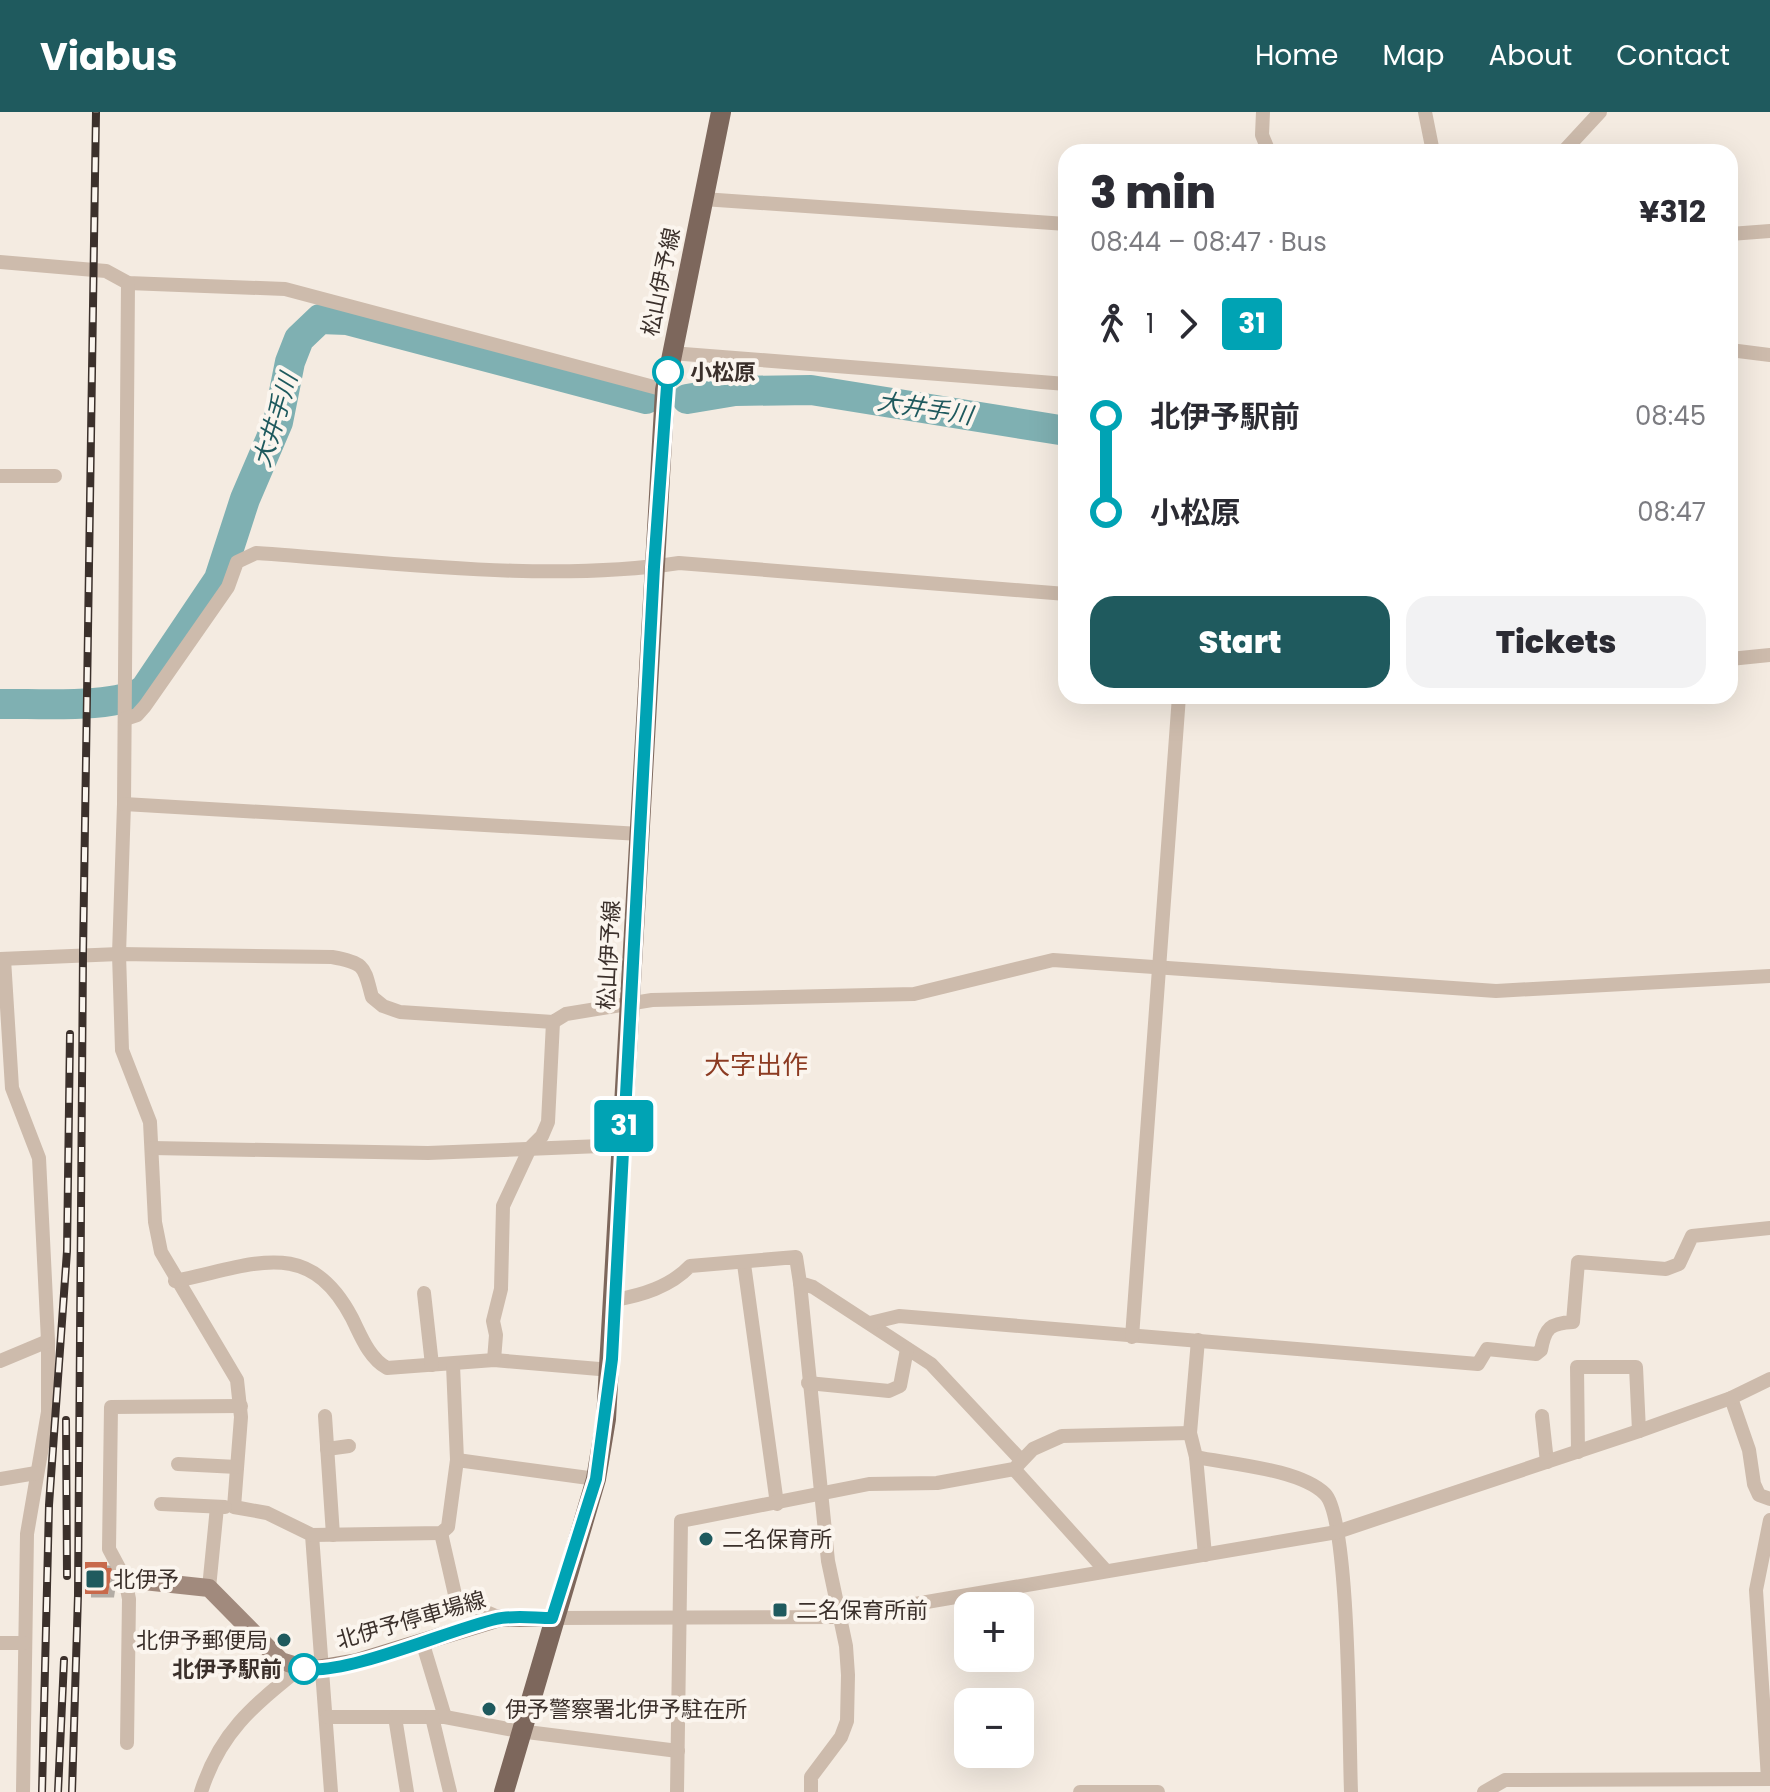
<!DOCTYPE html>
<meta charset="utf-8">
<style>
body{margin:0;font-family:Poppins,"Noto Sans JP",sans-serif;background:#f2f2f3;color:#2b2b33;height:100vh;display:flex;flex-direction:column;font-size:30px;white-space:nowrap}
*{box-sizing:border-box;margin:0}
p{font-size:26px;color:#7c7c81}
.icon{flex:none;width:44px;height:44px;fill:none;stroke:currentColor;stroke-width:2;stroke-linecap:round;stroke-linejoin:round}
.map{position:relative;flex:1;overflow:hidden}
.panel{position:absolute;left:1058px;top:32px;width:680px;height:560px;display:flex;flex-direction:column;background:#fff;border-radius:24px;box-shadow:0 8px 32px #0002}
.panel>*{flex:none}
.badge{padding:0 16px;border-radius:6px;font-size:28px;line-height:52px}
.tools{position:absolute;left:954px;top:1480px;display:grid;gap:16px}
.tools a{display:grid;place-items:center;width:80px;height:80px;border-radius:16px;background:#fff;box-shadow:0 8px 32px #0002;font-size:40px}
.map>.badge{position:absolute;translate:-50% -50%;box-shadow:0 0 0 4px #fff}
.legs{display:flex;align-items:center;gap:12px;height:88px;padding:0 32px;font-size:26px}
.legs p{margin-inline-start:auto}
.overview{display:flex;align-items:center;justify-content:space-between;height:136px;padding:0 32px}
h1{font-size:44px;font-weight:800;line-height:60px}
.cta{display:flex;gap:16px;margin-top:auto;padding:16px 32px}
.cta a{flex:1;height:92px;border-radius:24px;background:#1f5a5e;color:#fff;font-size:32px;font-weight:800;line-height:92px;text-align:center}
.cta a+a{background:#f2f2f3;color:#2b2b33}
ul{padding:0 32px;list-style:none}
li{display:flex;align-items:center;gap:28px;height:96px;font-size:30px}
li i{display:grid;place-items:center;width:12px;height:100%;margin:0 10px;background:currentColor}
li i::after{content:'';width:20px;height:20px;margin:-10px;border:6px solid;border-radius:50%;background:#fff}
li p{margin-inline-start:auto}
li:first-child i{background:linear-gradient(#0000 50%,currentColor 0)}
li:last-child i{background:linear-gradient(currentColor 50%,#0000 0)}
header{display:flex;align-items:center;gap:48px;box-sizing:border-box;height:112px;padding:0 40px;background:#1f5a5e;color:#fff}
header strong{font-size:38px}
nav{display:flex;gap:44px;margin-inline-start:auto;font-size:28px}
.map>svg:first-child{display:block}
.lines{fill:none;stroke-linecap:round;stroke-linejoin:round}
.river{stroke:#7fb0b2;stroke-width:30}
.building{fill:#c8694b;filter:url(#shadow)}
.street{stroke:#cdbbac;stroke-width:14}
.secondary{stroke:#a18a7d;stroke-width:18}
.primary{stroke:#7d675c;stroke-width:20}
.rail-casing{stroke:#3b302b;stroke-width:8}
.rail{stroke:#fbf5ee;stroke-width:5;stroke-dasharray:15;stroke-linecap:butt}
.line-1-casing{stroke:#fff;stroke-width:18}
.line-1{stroke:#00a3b4;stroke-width:12}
.stop-1-dot{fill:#fff;stroke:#00a3b4;stroke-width:4}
.poi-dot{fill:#1f5a5e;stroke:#fbf5ee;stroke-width:3}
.labels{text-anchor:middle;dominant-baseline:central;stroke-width:8;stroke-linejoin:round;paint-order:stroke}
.street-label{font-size:22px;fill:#3b302b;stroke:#fbf5ee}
.stop-label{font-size:22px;font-weight:bold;fill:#3b302b;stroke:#fbf5ee;text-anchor:start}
.poi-label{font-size:22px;fill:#3b302b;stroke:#fbf5ee;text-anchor:start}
.water-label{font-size:24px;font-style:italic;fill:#1f5a5e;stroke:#fbf5ee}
.quarter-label{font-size:26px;fill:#8c3b22;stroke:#fbf5ee}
</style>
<header>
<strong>Viabus</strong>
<nav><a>Home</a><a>Map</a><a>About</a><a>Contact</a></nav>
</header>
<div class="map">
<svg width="1770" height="1680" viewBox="0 0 1770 1680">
<defs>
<filter id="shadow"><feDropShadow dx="6" dy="3.5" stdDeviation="0" flood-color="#0004"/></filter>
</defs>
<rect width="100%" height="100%" fill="#f4ebe1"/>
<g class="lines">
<g class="river">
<path d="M687 287 735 279 811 278 1066 319"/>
<path d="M0 592C34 591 120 598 145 577L219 467 245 387 278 310 290 250 299 227 320 207 347 208 646 287"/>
</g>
</g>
<path class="building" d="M85 1450H107V1456H112L108 1482H85Z"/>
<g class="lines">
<g class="street">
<path d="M1263 0 1262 23 1269 40"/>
<path d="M1425 0 1433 40"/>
<path d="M1563 40 1600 0"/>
<path d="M703 87 1066 112"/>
<path d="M1730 122 1770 119"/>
<path d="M0 150 106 159 128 171 285 177 665 278"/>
<path d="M128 171 124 692 119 842 122 938 150 1010 155 1110 161 1140 237 1268 241 1305 234 1395 267 1401 312 1423 331 1680"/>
<path d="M1730 238 1770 243"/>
<path d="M671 241 1066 272"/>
<path d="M0 364H55"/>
<path d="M1730 547 1770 543"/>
<path d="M125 607 137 603 145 594 228 475 237 450 256 441C390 450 546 471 679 451L1066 482"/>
<path d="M124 692 640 722"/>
<path d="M0 847 119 842 332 845C367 851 364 856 372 885L383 894 400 900 553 910 566 902 652 888 914 882 1053 848 1496 879 1770 864"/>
<path d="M4 847 12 976 39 1046 48 1229V1300L27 1422 23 1680"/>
<path d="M152 1036 428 1041 601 1034 623 1028"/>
<path d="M744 1152 777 1392"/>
<path d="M175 1169C252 1154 308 1122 352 1206 361 1224 369 1246 387 1256L494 1248 611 1258"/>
<path d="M800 1171 828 1449 846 1534 848 1563 847 1609 841 1625 811 1665V1680"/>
<path d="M424 1181 432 1253"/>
<path d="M615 1188C642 1183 670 1175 690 1154L796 1145 800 1171 813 1175 931 1252 1020 1347"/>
<path d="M870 1211 899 1204 1478 1252 1487 1237 1536 1242 1541 1238C1545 1216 1550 1211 1573 1210L1578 1150 1666 1157 1679 1152 1692 1124 1770 1116"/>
<path d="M1132 1225 1179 584"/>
<path d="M1198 1228 1190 1321 1196 1345C1230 1352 1300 1357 1325 1382 1350 1406 1349 1634 1351 1680"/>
<path d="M494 1248 496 1223 493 1209 501 1177 503 1094 530 1036 542 1024 548 1010 553 910"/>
<path d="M0 1249 48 1229"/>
<path d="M808 1271 889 1279 900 1274 907 1237"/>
<path d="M1731 1286 1749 1338 1754 1372 1759 1383 1770 1387"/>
<path d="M325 1304 333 1423"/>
<path d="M1542 1304 1547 1350"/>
<path d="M327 1337 349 1334"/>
<path d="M1578 1340 1577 1255H1636L1639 1319"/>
<path d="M1196 1345 1205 1443"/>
<path d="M457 1348 596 1367"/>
<path d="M178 1352 237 1355"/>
<path d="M1014 1357 1106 1459"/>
<path d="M0 1367 36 1361"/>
<path d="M161 1392 225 1395"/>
<path d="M441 1421 456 1487 500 1506"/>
<path d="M312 1423 441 1421 448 1415 457 1348 453 1253"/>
<path d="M209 1476 217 1395"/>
<path d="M552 1506 839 1505 1337 1420 1639 1319 1731 1286 1770 1267"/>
<path d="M422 1529 445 1605"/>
<path d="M0 1531H24"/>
<path d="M327 1605H445L519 1619 678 1639"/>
<path d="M395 1605 407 1680"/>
<path d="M432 1605 450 1680"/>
<path d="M127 1631 129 1487 125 1467 109 1437 111 1295 241 1294"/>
<path d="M1768 1667 1756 1478 1770 1408"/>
<path d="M201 1680C220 1620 253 1594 300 1556"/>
<path d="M677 1680 681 1409 869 1372 937 1371 1014 1357 1033 1337 1062 1324 1190 1321"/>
<path d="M1080 1680H1158"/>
<path d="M1484 1680 1505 1668 1770 1667"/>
</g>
<path class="secondary" d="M125 1467 209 1476 281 1549 310 1558 357 1550 500 1506H552"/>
<path class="primary" d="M504 1680 596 1367 606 1307 665 278 721 0"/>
<g class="rail-casing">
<g id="rail">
<path d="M66 1308 67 1464"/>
<path d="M42 1680 49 1393 67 1139 70 922"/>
<path d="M58 1680 64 1548"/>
<path d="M72 1680 78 1483 83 842 96 0"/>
</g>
</g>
<use href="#rail" class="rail"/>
</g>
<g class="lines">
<g class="line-1-casing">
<path id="line-1" d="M304 1557C348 1563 448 1518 496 1507 513 1503 534 1506 552 1506L596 1367 612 1247 654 455 668 260"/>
</g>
<use href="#line-1" class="line-1"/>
</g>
<g class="stop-1-dot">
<circle cx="668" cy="260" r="14"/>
<circle cx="304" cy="1557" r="14"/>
</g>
<g class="poi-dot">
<circle cx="706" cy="1427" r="8"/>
<rect x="85" y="1457" width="20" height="20" rx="4"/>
<rect x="772" y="1490" width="16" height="16" rx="4"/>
<circle cx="284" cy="1528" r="8"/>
<circle cx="489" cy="1597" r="8"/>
</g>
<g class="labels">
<g class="street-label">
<text transform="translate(661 170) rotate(-78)">松山伊予線</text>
<text transform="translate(609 843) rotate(-87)">松山伊予線</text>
<text transform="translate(411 1508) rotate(-16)">北伊予停車場線</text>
</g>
<g class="stop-label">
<text x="690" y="260">小松原</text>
<text x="282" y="1557" text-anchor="end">北伊予駅前</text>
</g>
<g class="poi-label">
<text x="722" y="1427">二名保育所</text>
<text x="113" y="1467">北伊予</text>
<text x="796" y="1498">二名保育所前</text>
<text x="268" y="1528" text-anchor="end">北伊予郵便局</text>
<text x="505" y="1597">伊予警察署北伊予駐在所</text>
</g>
<g class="water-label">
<text transform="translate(925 296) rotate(9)">大井手川</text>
<text transform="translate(275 308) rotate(-73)">大井手川</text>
</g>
<g class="quarter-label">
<text x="756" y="953">大字出作</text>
</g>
</g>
</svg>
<div class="tools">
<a>+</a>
<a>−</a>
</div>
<b class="badge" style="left:624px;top:1014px;background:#00a3b4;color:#fff">31</b>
<section class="panel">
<div class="overview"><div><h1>3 min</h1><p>08:44 – 08:47 · Bus</p></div><b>¥312</b></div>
<div class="legs"><svg class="icon" aria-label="walk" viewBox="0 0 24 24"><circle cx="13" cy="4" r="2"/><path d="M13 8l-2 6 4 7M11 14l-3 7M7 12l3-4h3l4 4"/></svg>1<svg class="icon" aria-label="forward" viewBox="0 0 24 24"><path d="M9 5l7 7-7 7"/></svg><b class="badge" style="background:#00a3b4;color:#fff">31</b></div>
<ul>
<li><i style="color:#00a3b4"></i><b>北伊予駅前</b><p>08:45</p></li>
<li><i style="color:#00a3b4"></i><b>小松原</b><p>08:47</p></li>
</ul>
<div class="cta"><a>Start</a><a>Tickets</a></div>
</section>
</div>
